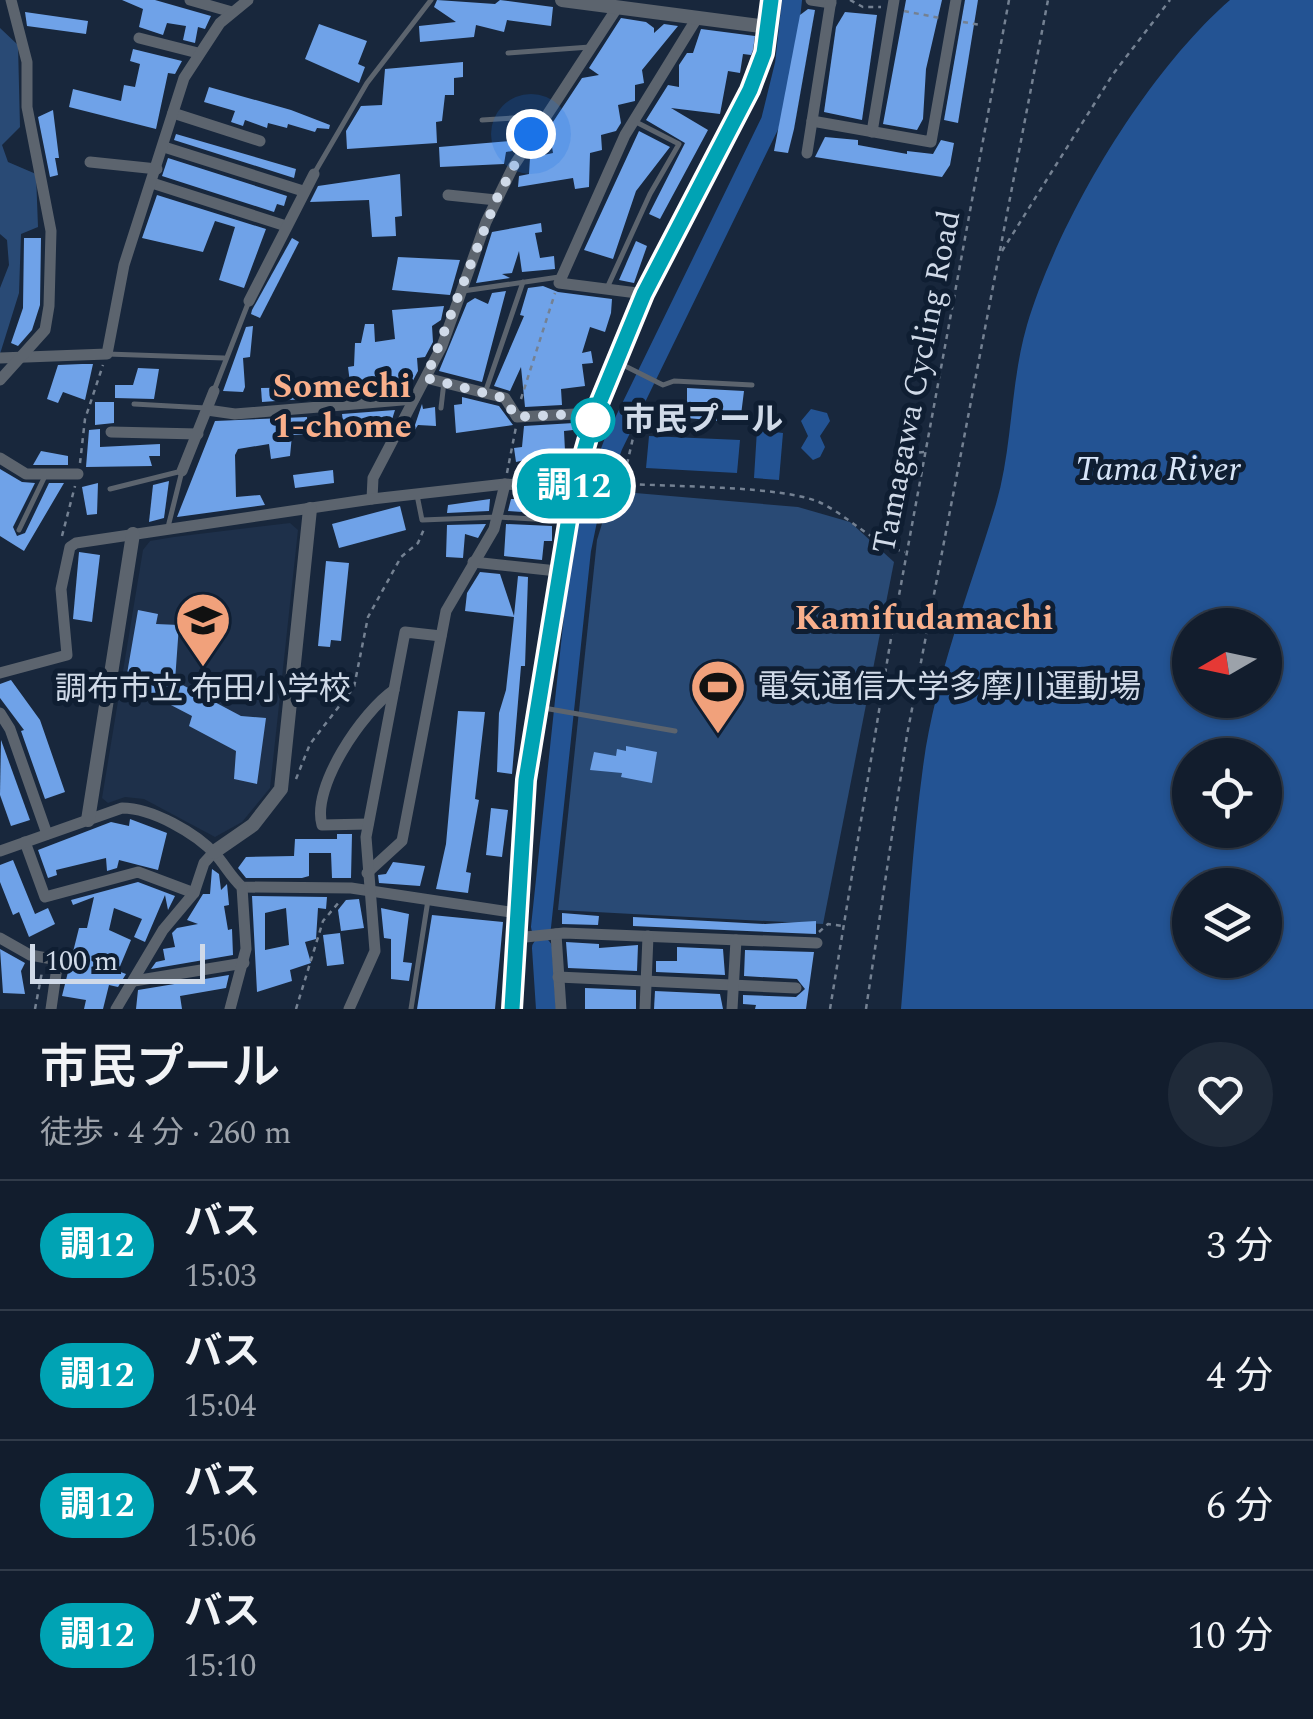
<!DOCTYPE html>
<html lang="ja">
<meta charset="utf-8">
<style>
body{margin:0;font-family:Spectral,"Noto Sans JP",serif;background:#1f2a39;color:#f1f3f6;height:100vh;display:flex;flex-direction:column;font-size:38px;white-space:nowrap}
*{box-sizing:border-box;margin:0}
p{font-size:32px;color:#9ca2aa}
.icon{flex:none;width:55px;height:55px;fill:none;stroke:currentColor;stroke-width:2;stroke-linecap:round;stroke-linejoin:round}
.map{position:relative;height:1009px;overflow:hidden}
.drawer{display:flex;flex-direction:column;background:#121d2d;flex:1}
.drawer>*{flex:none}
.badge{padding:0 20px;border-radius:32px;font-size:35px;line-height:65px}
.needle{width:65px;rotate:261deg}
.controls{position:absolute;left:1172px;top:608px;display:grid;gap:20px}
.controls a{display:grid;place-items:center;width:110px;height:110px;border-radius:50%;background:#121d2d;box-shadow:0 2px 8px #0004,0 0 0 2px #313b49;font-size:50px}
.scale{position:absolute;left:30px;bottom:25px;width:175px;box-sizing:border-box;padding-left:10px;border:5px solid #d0dae8;border-top:0;font-size:28px;line-height:35px;white-space:nowrap;color:#d0dae8;-webkit-text-stroke:8px #0f1e32;paint-order:stroke}
.you{position:absolute;width:50px;height:50px;margin:-25px;border:8px solid #fff;border-radius:50%;background:#1a73e8;box-shadow:0 0 0 15px #1a73e833}
.map>.badge{position:absolute;translate:-50% -50%;box-shadow:0 0 0 5px #fff}
.round{display:grid;place-items:center;flex:none;width:105px;height:105px;border-radius:52px;background:#1f2a39}
.headline{display:flex;align-items:center;justify-content:space-between;height:170px;padding:0 40px}
h1{font-size:48px;font-weight:600;line-height:75px}
ul{padding:0;list-style:none}
li{display:flex;align-items:center;gap:30px;height:130px;padding:0 40px;border-top:2px solid #313b49}
li div{flex:1}
li b{display:block;font-size:38px}
li em{font-style:normal}
li .badge{min-width:110px;font-weight:700;text-align:center}
.map>svg:first-child{display:block}
.built{fill:#1e304a}
.green{fill:#294a75}
.water{fill:#235393;fill-rule:evenodd}
.lines{fill:none;stroke-linecap:round;stroke-linejoin:round}
.river{stroke:#235393;stroke-width:20}
.building{fill:#6fa2e8;fill-rule:evenodd}
.path{stroke:#748192;stroke-width:2.5;stroke-dasharray:5 5;stroke-linecap:butt}
.service{stroke:#5c646e;stroke-width:5}
.minor{stroke:#5c646e;stroke-width:11}
.tertiary{stroke:#5c646e;stroke-width:14}
.line-casing{stroke:#fff;stroke-width:22}
.line{stroke:#00a3b4;stroke-width:15}
.walk{stroke:#d0dae8;stroke-width:10;stroke-dasharray:0 18}
.stop-dot{fill:#fff;stroke:#00a3b4;stroke-width:5}
.labels{text-anchor:middle;dominant-baseline:central;stroke-width:10;stroke-linejoin:round;paint-order:stroke}
.street-label{font-size:32px;fill:#d0dae8;stroke:#0f1e32}
.stop-label{font-size:32px;font-weight:bold;fill:#d0dae8;stroke:#0f1e32;text-anchor:start}
.poi-label{font-size:32px;fill:#d0dae8;stroke:#0f1e32;text-anchor:start}
.neighbourhood-label{font-size:35px;font-weight:bold;fill:#f9af8b;stroke:#0f1e32}
.water-label{font-size:35px;font-style:italic;fill:#d8e5f8;stroke:#0f1e32}
</style>
<div class="map">
<svg width="1313" height="1009" viewBox="0 0 1313 1009">
<rect width="100%" height="100%" fill="#18273c"/>
<path class="built" d="M290 523 298 530 270 788 242 822 215 837 144 799 125 797 108 803 102 798 143 550 150 541 174 537Z"/>
<g class="green">
<path d="M0 28 18 45 20 127 2 145 8 162 36 174 38 227 21 234 19 293 0 354V288L9 265 7 240 0 234Z"/>
<path d="M612 491 798 507 850 522 894 562 823 924 558 910 597 540Z"/>
</g>
<g class="water">
<path d="M1230 0H1313V1009H901C908 929 912 847 923 767 935 677 970 590 996 504 1013 446 1010 383 1027 325 1059 218 1146 73 1230 0ZM1265 625V700H1190V625ZM1265 755V830H1190V755ZM1265 885V960H1190V885Z"/>
<path d="M811 409 827 413 830 421 820 436 825 447 820 457 813 460 801 448 808 436 801 421Z"/>
<path d="M757 430 783 433 779 480 754 478Z"/>
<path d="M649 436 740 440 737 473 646 468Z"/>
</g>
<g class="lines">
<g class="river">
<path d="M541 927 581 550 590 506 613 445 771 121 785 64 792 0"/>
<path d="M542 948 546 1009"/>
</g>
</g>
<g class="building">
<path d="M122 0H155L211 16 205 29 198 27 195 43 183 40 186 26 167 23 163 35 139 27 143 9Z"/>
<path d="M437 0 495 4 500 0 553 7 551 26 507 20 504 32 476 25 474 37 420 42 419 26 456 22 434 7Z"/>
<path d="M906 0H942L926 69 923 119 917 130 883 124Z"/>
<path d="M965 0H978L958 123 944 120Z"/>
<path d="M808 9 815 10 794 129 788 153 774 151 800 15Z"/>
<path d="M25 12 88 21 86 34 27 26Z"/>
<path d="M845 12 877 15 862 120 824 112 836 27Z"/>
<path d="M621 18 646 22 654 28V33L664 24 678 26 642 70 644 83 635 85V101L618 105 621 123 616 131 601 135 602 150 590 153 589 187 575 189 573 178 518 187 519 176 529 174 530 158 553 153 549 128 582 78 599 75 589 68Z"/>
<path d="M319 24 367 41 358 64 365 67 359 83 305 59Z"/>
<path d="M701 29 755 36 753 50 751 55 743 54 740 73 728 71 720 114 671 108 708 130 660 219 649 214 685 143 646 120 668 85 679 87V65L687 53H693Z"/>
<path d="M133 49 182 61 175 74 168 73 156 129 69 107 73 89 121 101 124 85 135 87 140 64 130 61Z"/>
<path d="M463 62V77L454 78V95H445L442 121 436 122 437 143 347 149 346 131 361 106 382 105 385 69Z"/>
<path d="M209 87 291 110 330 125 329 129 317 128 315 132 288 124 287 128 268 123 267 128 245 120 243 126 231 122 235 111 204 102Z"/>
<path d="M53 110 59 158H55L58 175 50 177 38 117Z"/>
<path d="M639 131 670 147 636 191 613 259 584 250Z"/>
<path d="M176 134 296 169 294 178 174 140Z"/>
<path d="M825 137 858 140V145L907 154V151L933 154 941 140 954 143 950 165 942 177 815 157Z"/>
<path d="M511 141 512 151 506 152 504 164 440 167 439 147Z"/>
<path d="M168 158 287 196 284 206 277 204 274 212 162 176Z"/>
<path d="M400 174 402 216 395 217 396 236 372 237 369 200 310 202 318 186Z"/>
<path d="M157 195 266 229 244 288 219 280 235 227 215 221 203 252 142 238Z"/>
<path d="M541 223 542 232 535 233 540 258 554 256 555 269 522 272 519 251 512 273 502 274 510 278 476 283 492 232Z"/>
<path d="M24 238H41L40 305 32 330 18 346 11 343 23 308Z"/>
<path d="M292 238 299 242 260 318 251 314 252 310Z"/>
<path d="M636 241 647 246 634 283 619 280Z"/>
<path d="M398 257 460 260 450 295 392 290Z"/>
<path d="M543 286 558 292 612 299 611 313 605 332 590 327 582 353 591 351 593 363 582 364 585 386 561 389 562 405 525 407 521 367 510 391 494 386 524 316 520 315 528 288Z"/>
<path d="M506 291 482 382 439 371 467 303 475 298 488 304 492 293Z"/>
<path d="M444 306 441 320 432 326 433 342 425 357 417 358 418 371 410 386 339 395 338 385 350 383 348 367 354 366 355 343H361L365 324H374L375 342 395 339 392 310Z"/>
<path d="M253 326 250 357 243 358 245 387 243 392 223 391 246 327Z"/>
<path d="M82 364H93L85 400 63 392 58 403 47 399 58 365Z"/>
<path d="M138 368 159 369 154 399 115 398V385H133Z"/>
<path d="M317 387 318 398 262 402 261 388Z"/>
<path d="M687 388 744 391 740 423 687 418Z"/>
<path d="M462 397 499 406 513 425 456 433 454 405 462 404Z"/>
<path d="M95 402H114V423L95 425Z"/>
<path d="M422 404 423 409 435 407 436 426 418 425 412 434Z"/>
<path d="M395 410 391 423 373 427 345 429 343 422 342 414Z"/>
<path d="M307 417 308 434 292 435 290 456 271 459 269 444 238 449 235 455 236 497 260 495 265 505 177 517 215 421Z"/>
<path d="M574 423 573 430 564 431 565 451 516 462 514 448 522 447 524 426Z"/>
<path d="M100 429V447L160 444V456H149L152 466 86 467 89 430Z"/>
<path d="M41 451 68 456V465H33Z"/>
<path d="M0 469 22 482 35 483 13 527 17 536 25 533 49 483H64L24 551 0 536Z"/>
<path d="M333 470 334 483 295 488 293 475Z"/>
<path d="M169 481 164 518 149 522 153 485Z"/>
<path d="M98 483 97 514 87 515 82 487Z"/>
<path d="M490 499 489 511 447 513 448 505Z"/>
<path d="M511 499H553L551 514 508 511Z"/>
<path d="M400 506 406 530 339 548 332 524Z"/>
<path d="M486 524 478 538 465 534 463 558 446 557 447 525Z"/>
<path d="M506 524 552 526V541H544L542 560 504 556Z"/>
<path d="M79 552 100 555 92 622 73 619Z"/>
<path d="M326 561 349 563 341 641 331 640 330 647 318 646Z"/>
<path d="M480 572 500 574 514 616 518 576 528 577 525 666H521L512 774 497 772 499 713 506 690 514 617 465 611 467 593Z"/>
<path d="M138 610 158 614 156 624 179 625 175 681 241 716 266 718 257 784 234 779 236 751 189 726 192 716 144 691 140 701 123 697Z"/>
<path d="M11 680 40 720 65 792 45 799 21 731 24 730 0 698V684Z"/>
<path d="M458 711 485 712 475 799 479 800 466 872 471 873 468 893 436 889 446 844Z"/>
<path d="M1 740 30 820 11 826 0 795Z"/>
<path d="M626 746 657 752 652 783 621 777 622 773 590 770 594 752 616 756 617 749 626 751Z"/>
<path d="M491 808 508 810 502 857 486 855Z"/>
<path d="M130 819 167 833 158 870 119 860 117 868 107 871 106 858 56 870 57 875 48 878 38 850 111 822 129 826Z"/>
<path d="M337 834H352L351 878H332L331 853H309V876L302 878H246L238 868 246 857 294 856 295 839H337Z"/>
<path d="M13 860 35 914 48 908 55 924 29 937 19 912 13 915 0 882V865Z"/>
<path d="M393 862 425 866 420 886 379 883 378 875 386 874Z"/>
<path d="M212 869 219 874 221 890 227 884 229 905 224 906 228 930 232 929 233 955 151 969 156 962 165 960 163 949 175 947 172 933 177 928 198 924 187 920 203 894H210Z"/>
<path d="M138 882 175 896 168 910 165 895 145 942 134 937 142 919 114 908 109 930 131 940 118 971 126 974 118 987 109 985 103 1009H84L86 1000 62 996 79 928H87L94 897 73 905 71 900Z"/>
<path d="M252 896 327 897 326 909 318 908 316 939 305 942 311 963 290 970 292 981 257 992ZM286 908 289 945 265 950V913Z"/>
<path d="M359 899 364 928 341 931 338 910 346 900Z"/>
<path d="M381 908 409 914 403 962 412 963 409 981 391 979V939L384 938Z"/>
<path d="M562 913 599 916 598 925 562 924Z"/>
<path d="M432 915 503 922 495 1009H417Z"/>
<path d="M633 917 765 924 816 921V934L633 926Z"/>
<path d="M340 933 344 964 327 966 323 935Z"/>
<path d="M566 942 599 944V948L638 945 637 971 568 968Z"/>
<path d="M677 947 723 949 725 975 656 972V961H677Z"/>
<path d="M0 949 25 963 21 971 25 994 3 993Z"/>
<path d="M745 950 814 952 806 1009H755L756 1005 743 1004V995L796 997 805 989 797 979 744 976Z"/>
<path d="M229 975 226 988 180 996 182 1009H136L138 990Z"/>
<path d="M585 988 636 990V1009H585Z"/>
<path d="M655 991 720 994 723 1009H654Z"/>
</g>
<g class="lines">
<g class="path">
<path d="M850 0 863 7H881"/>
<path d="M904 11 940 18"/>
<path d="M963 22 981 25"/>
<path d="M1002 251 1113 74 1170 0"/>
<path d="M521 399 555 293"/>
<path d="M597 451 621 459 633 484C678 487 781 486 819 502 849 516 874 545 905 552"/>
<path d="M80 463 85 419 103 365"/>
<path d="M627 464 633 438"/>
<path d="M507 473 516 427"/>
<path d="M62 536 75 486"/>
<path d="M888 545 915 453 925 452"/>
<path d="M296 779 310 744 354 687 368 617 401 557 418 543 424 529"/>
<path d="M819 932 828 924 843 926"/>
<path d="M35 1009 42 972"/>
<path d="M296 1009 323 921 340 901"/>
<path d="M830 1009 890 644 1009 0"/>
<path d="M866 1009 907 735 1048 0"/>
</g>
<g class="service">
<path d="M508 53 590 47"/>
<path d="M482 120 543 116"/>
<path d="M315 172 367 83 431 0"/>
<path d="M607 288 650 194 679 144 634 121"/>
<path d="M463 291 559 277"/>
<path d="M107 354 224 358"/>
<path d="M619 363 663 385 674 381 752 385"/>
<path d="M215 388 249 301"/>
<path d="M486 390 523 282"/>
<path d="M134 404 206 408"/>
<path d="M441 408 444 382"/>
<path d="M110 489 182 471 168 527"/>
<path d="M417 495 422 520 498 517 567 521"/>
<path d="M19 530 46 474"/>
<path d="M538 707 675 731"/>
<path d="M411 1009 428 900"/>
</g>
<g class="minor">
<path d="M190 0 232 12"/>
<path d="M811 0 831 3"/>
<path d="M139 38 198 53"/>
<path d="M173 113 260 141"/>
<path d="M812 121 931 142 956 0"/>
<path d="M872 132 894 0"/>
<path d="M164 147 303 191"/>
<path d="M807 153 831 0"/>
<path d="M90 162 157 169"/>
<path d="M152 183 286 226"/>
<path d="M448 195 496 200"/>
<path d="M645 294 559 283 625 135 697 18"/>
<path d="M249 301 314 174"/>
<path d="M0 358 107 354 124 265 184 78 220 23 248 0"/>
<path d="M426 378 505 398 517 417 595 413"/>
<path d="M0 380 45 330 49 306 51 231 27 107V62L11 0"/>
<path d="M207 410 235 414 414 399"/>
<path d="M111 432 198 434"/>
<path d="M0 458 26 474H78"/>
<path d="M182 471 214 391"/>
<path d="M372 499 373 478 442 346 486 222 513 167 617 8"/>
<path d="M473 562 557 571"/>
<path d="M0 673 67 655 61 589 70 547 76 543 372 499 505 484 574 487"/>
<path d="M0 713 10 729 47 834"/>
<path d="M368 824 322 825C311 787 363 711 394 690"/>
<path d="M25 842 45 897 138 872 194 893"/>
<path d="M0 851 122 808C152 808 196 833 216 855 225 865 231 877 242 887L351 888 517 913"/>
<path d="M367 873 402 841 446 611 494 529 505 484"/>
<path d="M556 934 561 1009"/>
<path d="M0 938 30 955 58 960 51 1009"/>
<path d="M516 938 564 933 817 943"/>
<path d="M558 977 796 988"/>
<path d="M134 981 244 963"/>
<path d="M116 1009 163 930 194 893 204 863 214 852"/>
<path d="M230 1009 246 949 242 887"/>
<path d="M349 1009 375 951 366 837 405 632 441 636"/>
<path d="M645 1009 648 936"/>
<path d="M732 1009 736 940"/>
</g>
<g class="tertiary">
<path d="M562 0 768 27"/>
<path d="M88 820 133 534"/>
<path d="M214 852 253 825 281 789 310 509"/>
<path d="M512 1009 526 780 574 487 595 413 645 294 750 90 763 53 771 0"/>
</g>
</g>
<g class="lines">
<g class="line-casing">
<path id="line" d="M512 1009 526 780 574 487 595 413 644 294 750 90 764 53 771 0"/>
</g>
<use href="#line" class="line"/>
<path class="walk" d="M531 134 496 200 426 378 504 398 516 417 595 413 593 420"/>
</g>
<defs>
<g id="school-pin" transform="scale(2.875)"><path d="M0 17L-7.5 6A9.5 9.5 0 1 1 7.5 6Z" fill="#f1a17b" stroke="#0f1e32"/><path d="M0-5L7-2L0 1L-7-2ZM-4 1L0 2.5L4 1V4Q0 6-4 4Z" fill="#111"/></g>
<g id="stadium-pin" transform="scale(2.875)"><path d="M0 17L-7.5 6A9.5 9.5 0 1 1 7.5 6Z" fill="#f1a17b" stroke="#0f1e32"/><path d="M0-5a6.5 5 0 1 0 0 10a6.5 5 0 1 0 0-10ZM-3.5-1.8h7v3.6h-7Z" fill="#111"/></g>
</defs>
<g fill-rule="evenodd">
<use href="#school-pin" x="203" y="620"/>
<use href="#stadium-pin" x="718" y="687"/>
</g>
<circle class="stop-dot" cx="593" cy="420" r="20"/>
<g class="labels">
<g class="street-label">
<text transform="translate(917 382) rotate(-79)">Tamagawa Cycling Road</text>
</g>
<g class="stop-label">
<text x="623" y="420">市民プール</text>
</g>
<g class="poi-label">
<text x="757" y="687">電気通信大学多摩川運動場</text>
<text x="203" y="689" text-anchor="middle">調布市立 布田小学校</text>
</g>
<g class="neighbourhood-label">
<text x="342" y="386">Somechi<tspan x="342" dy="40">1-chome</tspan></text>
<text x="924" y="618">Kamifudamachi</text>
</g>
<g class="water-label">
<text x="1158" y="469">Tama River</text>
</g>
</g>
</svg>
<div class="controls">
<a><svg class="needle" viewBox="-14 -14 28 28"><path d="M0-13l5 13h-10z" fill="#e53935"/><path d="M0 13l5-13h-10z" fill="#9ca2aa"/></svg></a>
<a><svg class="icon" aria-label="locate" viewBox="0 0 24 24"><circle cx="12" cy="12" r="6"/><path d="M12 2v4M12 18v4M2 12h4M18 12h4"/></svg></a>
<a><svg class="icon" aria-label="layers" viewBox="0 0 24 24"><path d="M12 4l9 5-9 5-9-5zM3 14l9 5 9-5"/></svg></a>
</div>
<div class="scale">100 m</div>
<div class="you" style="left:531px;top:134px"></div>
<b class="badge" style="left:574px;top:486px;background:#00a3b4;color:#fff">調12</b>
</div>
<section class="drawer">
<div class="headline"><div><h1>市民プール</h1><p>徒歩 · 4 分 · 260 m</p></div><a class="round"><svg class="icon" aria-label="heart" viewBox="0 0 24 24"><path d="M12 20l-8-8c-3-5 5-10 8-4 3-6 11-1 8 4z"/></svg></a></div>
<ul>
<li><span class="badge" style="background:#00a3b4;color:#fff">調12</span><div><b>バス</b><p>15:03</p></div><em>3 分</em></li>
<li><span class="badge" style="background:#00a3b4;color:#fff">調12</span><div><b>バス</b><p>15:04</p></div><em>4 分</em></li>
<li><span class="badge" style="background:#00a3b4;color:#fff">調12</span><div><b>バス</b><p>15:06</p></div><em>6 分</em></li>
<li><span class="badge" style="background:#00a3b4;color:#fff">調12</span><div><b>バス</b><p>15:10</p></div><em>10 分</em></li>
</ul>
</section>
